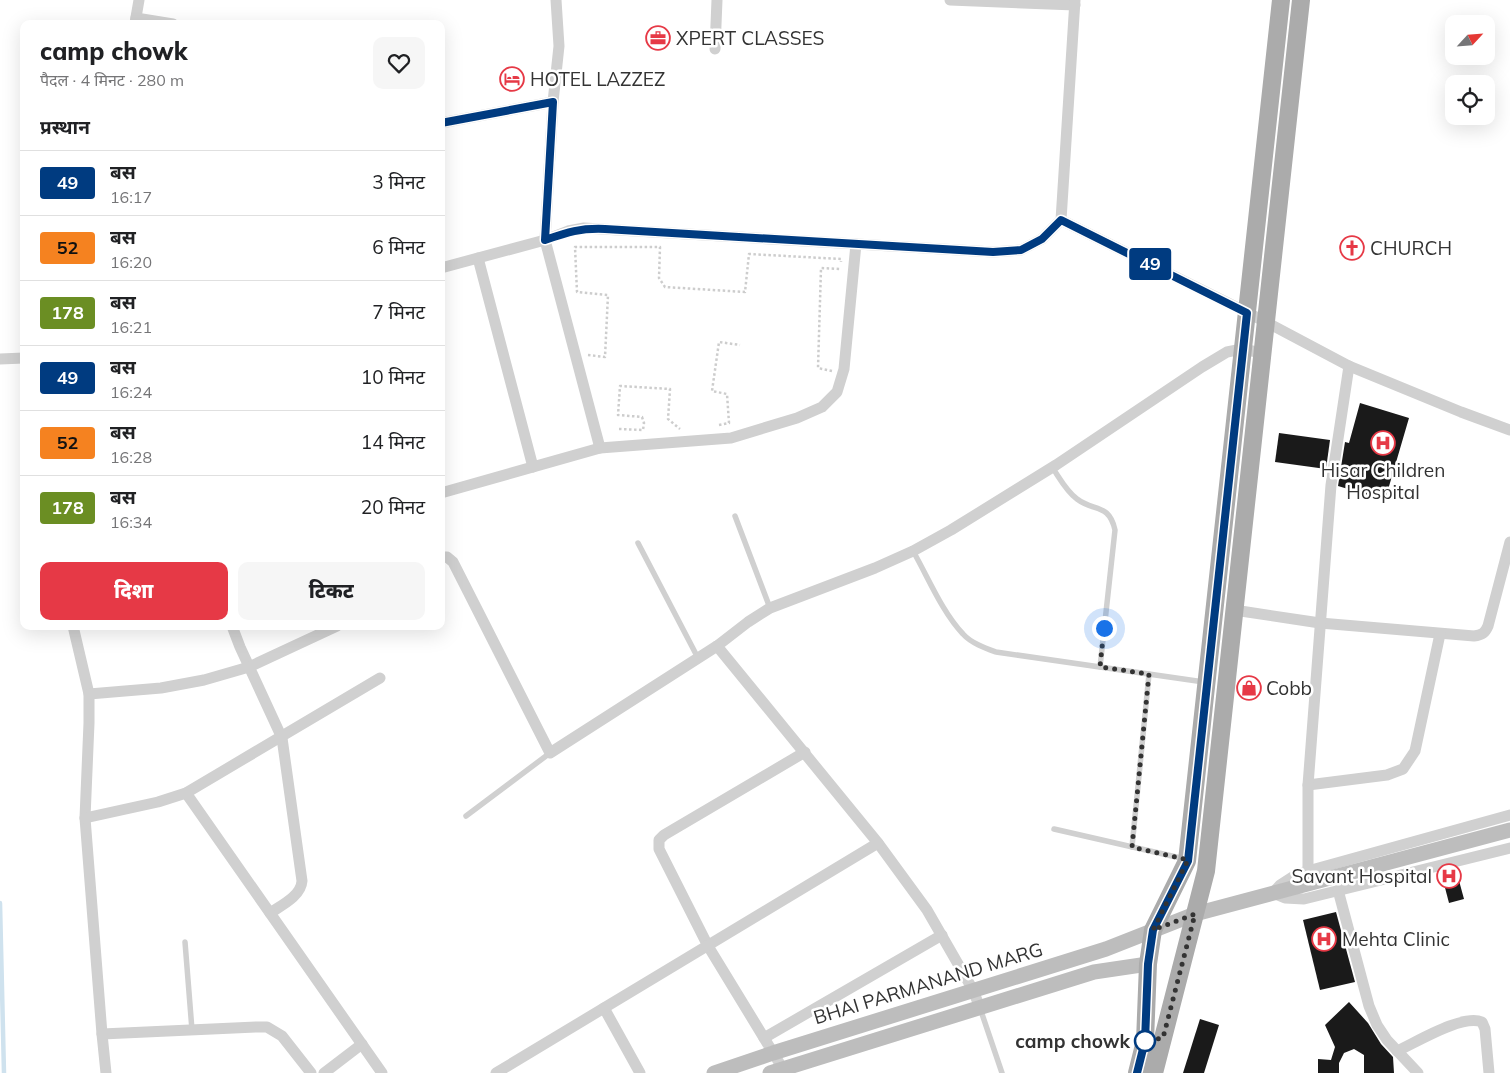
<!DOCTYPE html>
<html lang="hi">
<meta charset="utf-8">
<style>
body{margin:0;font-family:Mulish,"Noto Sans Devanagari",sans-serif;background:#f6f6f6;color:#202124;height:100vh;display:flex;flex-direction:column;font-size:19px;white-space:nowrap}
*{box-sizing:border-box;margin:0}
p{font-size:16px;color:#757577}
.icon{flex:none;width:28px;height:28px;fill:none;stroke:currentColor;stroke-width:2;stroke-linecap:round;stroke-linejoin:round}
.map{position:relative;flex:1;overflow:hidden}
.panel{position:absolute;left:20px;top:20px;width:425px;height:610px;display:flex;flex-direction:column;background:#fff;border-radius:10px;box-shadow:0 5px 20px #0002}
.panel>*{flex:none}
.badge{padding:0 10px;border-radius:4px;font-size:18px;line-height:32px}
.needle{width:32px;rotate:64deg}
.tools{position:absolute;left:1445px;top:15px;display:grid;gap:10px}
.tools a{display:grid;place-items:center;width:50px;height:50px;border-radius:10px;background:#fff;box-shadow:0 5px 20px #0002;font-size:25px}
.you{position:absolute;width:25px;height:25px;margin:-12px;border:4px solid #fff;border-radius:50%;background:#1a73e8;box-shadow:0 0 0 8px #1a73e833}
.map>.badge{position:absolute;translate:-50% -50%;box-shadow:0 0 0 2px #fff}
h2{padding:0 20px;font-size:19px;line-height:45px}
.round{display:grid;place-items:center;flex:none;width:52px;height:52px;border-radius:10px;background:#f6f6f6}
.headline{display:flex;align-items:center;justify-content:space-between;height:85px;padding:0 20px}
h1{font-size:24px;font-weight:800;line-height:38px}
.action{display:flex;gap:10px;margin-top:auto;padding:10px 20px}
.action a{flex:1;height:58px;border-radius:10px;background:#e63946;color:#fff;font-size:20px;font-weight:800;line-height:58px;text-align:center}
.action a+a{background:#f6f6f6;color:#202124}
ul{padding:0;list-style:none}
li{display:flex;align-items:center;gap:15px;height:65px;padding:0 20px;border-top:1px solid #e0e0e0}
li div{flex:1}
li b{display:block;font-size:19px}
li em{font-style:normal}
li .badge{min-width:55px;font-weight:700;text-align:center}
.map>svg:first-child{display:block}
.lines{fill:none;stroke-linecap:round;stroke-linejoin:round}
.stream{stroke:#cfe2ee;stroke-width:4.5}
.building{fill:#1a1a1a}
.path{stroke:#cdcdcd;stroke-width:2.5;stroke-dasharray:2.5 2.5;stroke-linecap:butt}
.lane{stroke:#d0d0d0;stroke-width:5.5}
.street{stroke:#d0d0d0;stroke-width:11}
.secondary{stroke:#bdbdbd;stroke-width:15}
.primary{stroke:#ababab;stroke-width:18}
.line-casing{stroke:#fff;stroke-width:11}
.line{stroke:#003b80;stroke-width:8}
.walk{stroke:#333;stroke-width:5;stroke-dasharray:0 9}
.stop-dot{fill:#fff;stroke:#003b80;stroke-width:2.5}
.labels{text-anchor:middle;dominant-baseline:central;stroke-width:5;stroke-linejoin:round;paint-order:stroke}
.poi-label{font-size:19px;fill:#333;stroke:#fff;text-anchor:start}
.street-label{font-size:19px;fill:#333;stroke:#fff}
.stop-label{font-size:19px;font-weight:bold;fill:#333;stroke:#fff;text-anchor:end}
</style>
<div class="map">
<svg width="1510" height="1073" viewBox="0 0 1510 1073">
<rect width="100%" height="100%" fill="#fff"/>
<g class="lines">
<path class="stream" d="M0 903 4 1073"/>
</g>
<g class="building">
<path d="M1360 403 1409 418 1385 500 1338 486 1345 442 1349 443Z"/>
<path d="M1279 433 1330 440 1326 469 1275 462Z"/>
<path d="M1458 877 1464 899 1449 903 1443 880Z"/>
<path d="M1336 912 1355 982 1320 990 1303 920Z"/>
<path d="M1349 1002 1368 1023 1381 1044 1393 1057 1394 1073H1364V1055L1354 1049 1344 1053 1339 1063V1073H1318V1059L1331 1060 1335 1047 1325 1025Z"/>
<path d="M1200 1019 1219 1025 1204 1073H1183Z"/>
</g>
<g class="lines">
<g class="path">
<path d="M588 355 605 357 608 295 577 292 575 247H660L659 278 665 287 745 292 749 254 841 259V262"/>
<path d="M832 371 818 368 821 268 841 269"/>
<path d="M719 425 729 423 727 394 712 391 719 342 740 345"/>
<path d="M619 429 643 430 644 423 642 417 618 415 620 386 670 389 668 419 680 429"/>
</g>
<g class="lane">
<path d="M1052 467C1059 477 1066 491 1077 499 1094 512 1109 503 1115 530L1100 667"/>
<path d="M735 516 770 608"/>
<path d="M638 543 698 658"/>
<path d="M913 551C928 577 942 612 963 634 971 643 985 648 996 652L1204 682"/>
<path d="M466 816 550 753"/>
<path d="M1054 829 1185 859"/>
<path d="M1132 847 1149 674"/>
<path d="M185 942 192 1030"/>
<path d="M980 1008 1002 1073"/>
</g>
<g class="street">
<path d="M556 0 559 46 553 102 545 240 600 448"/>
<path d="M950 0 1075 5"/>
<path d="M136 18 173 24"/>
<path d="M135 23 139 0"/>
<path d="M715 49 717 0"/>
<path d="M441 123 553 102"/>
<path d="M1061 220 1266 322 1349 366 1461 412 1510 430"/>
<path d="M478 258 533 467"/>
<path d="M441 268 545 240 568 231 584 228 993 252 1021 250 1042 239 1061 220 1075 0"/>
<path d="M0 359 24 358"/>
<path d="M441 493 600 448 731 438 797 418 822 407 837 392 844 369 856 244"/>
<path d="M441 557H447L453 562 550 753 717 646"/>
<path d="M1234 610 1320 623 1474 636C1482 635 1485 633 1488 626L1510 542"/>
<path d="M73 626 89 694V723L85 818 102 1034"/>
<path d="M232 626 240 647 282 738 302 881C301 896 282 905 270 913"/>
<path d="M89 694 161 688 204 680 249 667 337 626"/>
<path d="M1308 785 1387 775 1403 769 1415 751 1440 634"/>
<path d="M186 793 382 1073"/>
<path d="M1510 815 1297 874 1280 885 1273 893 1285 898 1304 899 1510 848"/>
<path d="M85 818 158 802 186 793 380 678"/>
<path d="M1308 871V785L1331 485 1349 366"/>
<path d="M1338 890 1369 1006 1377 1025 1387 1040 1418 1073"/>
<path d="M604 1008 640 1073"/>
<path d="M980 1008 973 990 927 910 878 843 717 646 748 622 770 608 875 568 913 551 951 530 1056 465 1202 367 1227 352 1242 349 1262 353"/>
<path d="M764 1038 942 935"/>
<path d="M1397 1051C1417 1042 1462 1014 1482 1022L1485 1029 1489 1073"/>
<path d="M783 1069 708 946 659 849V840L664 835 805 752"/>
<path d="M106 1073 102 1034 256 1027H267L282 1036 311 1073"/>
<path d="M324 1073 362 1044"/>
<path d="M496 1073 878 843"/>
</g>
<g class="secondary">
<path d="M714 1073 773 1053 1106 949 1195 914 1510 830"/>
<path d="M770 1073 1094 972 1148 964"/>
</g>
<g class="primary">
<path d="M1137 1073 1145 1041 1148 964 1153 930 1187 861 1281 0"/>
<path d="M1154 1073 1206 871 1301 0"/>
</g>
</g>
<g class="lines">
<g class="line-casing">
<path id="line" d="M441 123 553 102 545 240C568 232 580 228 605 229L993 252 1021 250 1042 239 1061 220 1247 313 1188 861 1153 930 1148 964 1145 1041 1137 1073"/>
</g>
<use href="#line" class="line"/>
<path class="walk" d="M1104 628 1100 667 1149 674 1132 847 1188 860 1153 930 1195 914 1163 1038 1145 1041"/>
</g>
<defs>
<g id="office-ring" transform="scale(1.25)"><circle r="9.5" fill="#fff" stroke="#e63946" stroke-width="1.5"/><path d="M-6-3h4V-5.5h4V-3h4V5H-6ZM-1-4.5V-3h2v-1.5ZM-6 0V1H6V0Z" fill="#e63946"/></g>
<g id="hotel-ring" transform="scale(1.25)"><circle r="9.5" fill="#fff" stroke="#e63946" stroke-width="1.5"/><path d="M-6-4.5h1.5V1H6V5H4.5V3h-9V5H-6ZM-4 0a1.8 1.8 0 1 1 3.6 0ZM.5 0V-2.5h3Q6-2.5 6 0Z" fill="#e63946"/></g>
<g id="church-ring" transform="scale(1.25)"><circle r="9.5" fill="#fff" stroke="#e63946" stroke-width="1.5"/><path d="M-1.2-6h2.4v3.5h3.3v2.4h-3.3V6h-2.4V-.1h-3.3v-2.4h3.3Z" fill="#e63946"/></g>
<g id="hospital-ring" transform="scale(1.25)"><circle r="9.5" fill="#fff" stroke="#e63946" stroke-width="1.5"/><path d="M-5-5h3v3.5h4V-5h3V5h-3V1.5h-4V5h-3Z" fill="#e63946"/></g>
<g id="shop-ring" transform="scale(1.25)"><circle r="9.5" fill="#fff" stroke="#e63946" stroke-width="1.5"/><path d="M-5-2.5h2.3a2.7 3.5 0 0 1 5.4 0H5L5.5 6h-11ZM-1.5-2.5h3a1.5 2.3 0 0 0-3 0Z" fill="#e63946"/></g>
</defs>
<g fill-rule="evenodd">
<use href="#office-ring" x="658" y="38"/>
<use href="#hotel-ring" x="512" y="79"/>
<use href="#church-ring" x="1352" y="248"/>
<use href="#hospital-ring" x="1383" y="443"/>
<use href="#shop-ring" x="1249" y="688"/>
<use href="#hospital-ring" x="1449" y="876"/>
<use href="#hospital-ring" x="1324" y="939"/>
</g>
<circle class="stop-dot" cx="1145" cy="1041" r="10"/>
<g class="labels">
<g class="poi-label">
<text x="676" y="38">XPERT CLASSES</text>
<text x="530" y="79">HOTEL LAZZEZ</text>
<text x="1370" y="248">CHURCH</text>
<text x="1383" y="470" text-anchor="middle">Hisar Children<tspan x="1383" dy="22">Hospital</tspan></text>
<text x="1266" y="688">Cobb</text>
<text x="1432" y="876" text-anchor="end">Savant Hospital</text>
<text x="1342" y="939">Mehta Clinic</text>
</g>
<g class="street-label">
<text transform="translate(928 983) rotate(-17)">BHAI PARMANAND MARG</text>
</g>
<g class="stop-label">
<text x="1130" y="1041">camp chowk</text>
</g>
</g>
</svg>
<div class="tools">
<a><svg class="needle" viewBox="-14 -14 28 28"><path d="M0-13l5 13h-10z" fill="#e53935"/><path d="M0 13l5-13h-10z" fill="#757577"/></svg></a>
<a><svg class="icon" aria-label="locate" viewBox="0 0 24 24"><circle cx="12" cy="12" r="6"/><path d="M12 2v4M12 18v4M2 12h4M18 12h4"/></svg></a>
</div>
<div class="you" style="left:1104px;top:628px"></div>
<b class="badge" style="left:1150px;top:264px;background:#003b80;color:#fff">49</b>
<section class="panel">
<div class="headline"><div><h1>camp chowk</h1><p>पैदल · 4 मिनट · 280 m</p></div><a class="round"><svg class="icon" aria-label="heart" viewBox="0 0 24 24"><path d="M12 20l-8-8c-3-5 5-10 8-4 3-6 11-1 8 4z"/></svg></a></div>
<h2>प्रस्थान</h2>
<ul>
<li><span class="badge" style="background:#003b80;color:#fff">49</span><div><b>बस</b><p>16:17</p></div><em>3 मिनट</em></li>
<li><span class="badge" style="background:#f58220;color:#111">52</span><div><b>बस</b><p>16:20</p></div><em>6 मिनट</em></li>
<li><span class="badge" style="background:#6b8e23;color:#fff">178</span><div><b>बस</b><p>16:21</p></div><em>7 मिनट</em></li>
<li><span class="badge" style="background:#003b80;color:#fff">49</span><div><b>बस</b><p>16:24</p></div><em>10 मिनट</em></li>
<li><span class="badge" style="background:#f58220;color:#111">52</span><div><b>बस</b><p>16:28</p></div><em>14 मिनट</em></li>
<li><span class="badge" style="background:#6b8e23;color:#fff">178</span><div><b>बस</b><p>16:34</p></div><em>20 मिनट</em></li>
</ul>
<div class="action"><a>दिशा</a><a>टिकट</a></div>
</section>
</div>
